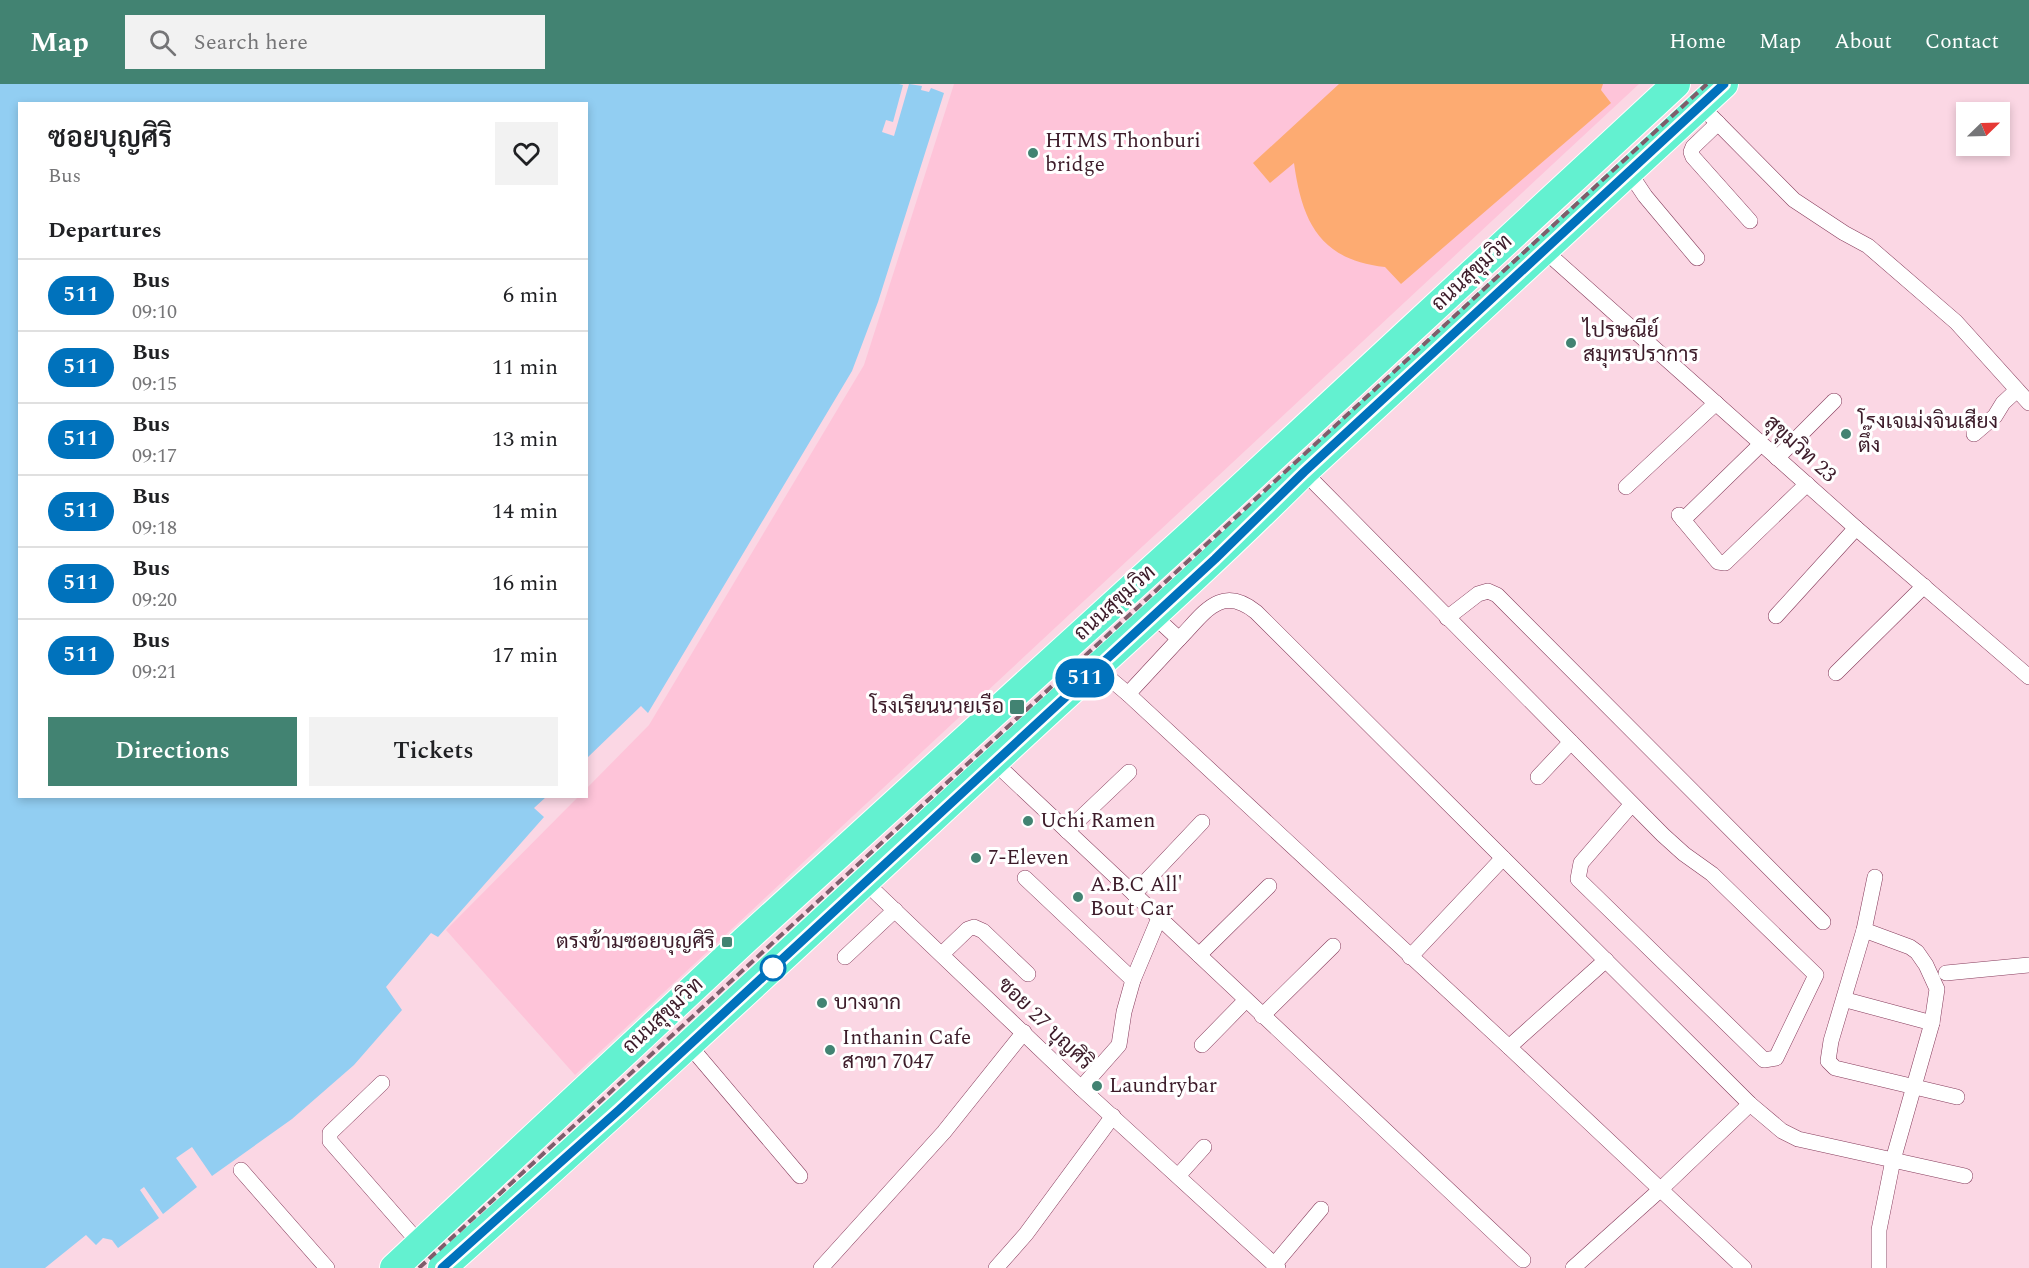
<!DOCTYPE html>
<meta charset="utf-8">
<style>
body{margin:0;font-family:Spectral,Sarabun,serif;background:#f2f2f2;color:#202124;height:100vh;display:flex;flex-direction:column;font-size:22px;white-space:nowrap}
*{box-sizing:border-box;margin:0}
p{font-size:20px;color:#757577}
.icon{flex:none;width:33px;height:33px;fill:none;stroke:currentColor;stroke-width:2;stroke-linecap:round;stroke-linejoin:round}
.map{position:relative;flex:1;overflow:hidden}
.details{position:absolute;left:18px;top:18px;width:570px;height:696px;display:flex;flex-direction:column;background:#fff;border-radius:0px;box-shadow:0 3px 9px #0003}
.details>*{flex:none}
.badge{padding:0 12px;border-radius:20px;font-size:21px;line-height:39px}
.needle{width:39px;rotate:67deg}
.controls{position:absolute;left:1956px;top:18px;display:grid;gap:12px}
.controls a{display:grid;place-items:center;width:54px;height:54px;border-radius:0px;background:#fff;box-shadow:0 3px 9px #0003;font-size:30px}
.map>.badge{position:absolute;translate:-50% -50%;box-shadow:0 0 0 3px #fff}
h2{padding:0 30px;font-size:22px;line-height:54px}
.round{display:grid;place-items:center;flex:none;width:63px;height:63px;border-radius:0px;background:#f2f2f2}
.head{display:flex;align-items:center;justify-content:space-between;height:102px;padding:0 30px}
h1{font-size:28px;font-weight:600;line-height:45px}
.button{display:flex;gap:12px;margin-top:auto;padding:12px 30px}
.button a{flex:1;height:69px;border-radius:0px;background:#428372;color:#fff;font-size:24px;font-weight:600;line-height:69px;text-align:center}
.button a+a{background:#f2f2f2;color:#202124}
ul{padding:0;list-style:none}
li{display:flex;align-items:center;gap:18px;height:72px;padding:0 30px;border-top:2px solid #e0e0e0}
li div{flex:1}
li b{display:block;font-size:22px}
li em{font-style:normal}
li .badge{min-width:66px;font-weight:700;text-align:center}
header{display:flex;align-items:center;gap:36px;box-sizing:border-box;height:84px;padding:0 30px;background:#428372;color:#fff}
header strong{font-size:28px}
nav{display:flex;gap:33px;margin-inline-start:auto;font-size:21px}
.search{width:420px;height:54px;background:#f2f2f2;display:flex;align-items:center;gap:15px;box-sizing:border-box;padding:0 21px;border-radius:0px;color:#757577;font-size:22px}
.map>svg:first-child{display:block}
.built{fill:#fec4d9}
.green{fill:#fdab72}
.water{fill:#92cef2}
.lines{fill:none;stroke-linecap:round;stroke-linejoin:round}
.street-casing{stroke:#863c5c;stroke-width:16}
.highway-casing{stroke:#fff;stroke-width:30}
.street{stroke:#fff;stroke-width:15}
.highway{stroke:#63f1d0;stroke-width:28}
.rail{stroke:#7f5d6b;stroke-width:4;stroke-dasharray:9 4.5;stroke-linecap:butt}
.line-casing{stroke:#fff;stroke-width:14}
.line{stroke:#0072bc;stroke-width:9}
.poi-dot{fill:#428372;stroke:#fff;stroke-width:2}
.stop-dot{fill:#fff;stroke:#0072bc;stroke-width:3}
.labels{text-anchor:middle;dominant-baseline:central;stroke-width:6;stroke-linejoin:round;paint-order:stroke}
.poi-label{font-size:21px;fill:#3c1b29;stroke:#fff;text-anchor:start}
.street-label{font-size:21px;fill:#3c1b29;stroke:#fff}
</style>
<header>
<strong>Map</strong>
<div class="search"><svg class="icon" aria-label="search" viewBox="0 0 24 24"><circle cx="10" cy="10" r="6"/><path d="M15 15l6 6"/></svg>Search here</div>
<nav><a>Home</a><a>Map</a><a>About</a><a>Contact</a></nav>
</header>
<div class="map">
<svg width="2029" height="1184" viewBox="0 0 2029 1184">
<rect width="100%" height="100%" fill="#fbd7e4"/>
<path class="built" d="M954 0H1639L575 991 446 846 578 713 586 712 587 704 649 641 864 281Z"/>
<path class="green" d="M1339 0H1603L1601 6 1611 19 1401 200 1385 183C1320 176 1302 138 1294 79L1270 99 1253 79Z"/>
<path class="water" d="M0 0H899L903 1 893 38 886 36 882 48 894 52 909 0 922 2 921 6 929 8 931 4 944 9 878 218 852 287 648 629 641 622 587 674 586 20H20V712L546 713 534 724 544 733 438 853 431 849 386 903 402 926 354 981 292 1035 212 1092 192 1063 176 1074 197 1103 163 1130 144 1103 140 1106 159 1134 118 1164 112 1156 103 1154 96 1161 86 1151 45 1184H0Z"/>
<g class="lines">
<g class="street-casing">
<g id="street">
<path d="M1701 22 1794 116 1844 149 1868 162 1956 238 2029 319"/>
<path d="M1718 39 1693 63 1691 68 1693 73 1750 137"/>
<path d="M1629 88 1645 112 1697 174"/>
<path d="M1545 167 1856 444 2029 593"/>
<path d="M1974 350 1995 332 2003 319 2017 306"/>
<path d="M1777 374 1834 317"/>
<path d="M1304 388 1663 751 1684 770 1712 790 1816 891 1776 974 1764 976 1578 795 1581 779 1632 720"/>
<path d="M1626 403 1716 319"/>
<path d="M1679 431 1718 478 1725 479 1807 400"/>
<path d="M1683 436 1761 360"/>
<path d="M1154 532 1179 555C1203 531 1220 499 1256 528L1750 1020 1782 1047 1798 1055 1965 1092"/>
<path d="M1776 532 1856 444"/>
<path d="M1447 534 1478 510 1488 507 1497 511 1823 838"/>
<path d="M1096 583 1128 610 1509 963 1744 1184"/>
<path d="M1836 589 1924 502"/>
<path d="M1128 610 1179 555"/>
<path d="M994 678 1523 1176"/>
<path d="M1538 693 1571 658"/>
<path d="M1067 747 1129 688"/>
<path d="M1875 793 1864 846 1831 957 1828 977 1835 984 1957 1013"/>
<path d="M1025 794 1133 896"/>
<path d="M865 798 1081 1004 1278 1184"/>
<path d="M1134 810 1202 738"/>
<path d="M1864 846 1910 863 1917 868 1926 881 1937 905 1932 939 1893 1076 1879 1146V1184"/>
<path d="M942 870 968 845 974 843 983 847 1028 890"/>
<path d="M1199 871 1269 802"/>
<path d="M845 873 895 826"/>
<path d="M1410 873 1503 774"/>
<path d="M1946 889 2029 881"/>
<path d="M1850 917 1932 939"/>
<path d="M1262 932 1333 862"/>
<path d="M689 961 800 1092"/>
<path d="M1202 961 1246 916"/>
<path d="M1509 963 1606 876"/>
<path d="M382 999 330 1049V1057L420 1160"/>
<path d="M1081 1004 1119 961 1124 928 1133 896 1159 834"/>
<path d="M241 1086 327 1184"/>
<path d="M1178 1092 1204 1063"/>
<path d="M1274 1181 1321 1125"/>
<path d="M821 1184 944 1048 1024 948"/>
<path d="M996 1184 1026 1150 1113 1032"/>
<path d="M1573 1184 1661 1105 1750 1020"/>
</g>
</g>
<g class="highway-casing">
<g id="highway">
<path d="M394 1184 744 857 1194 447 1676 0"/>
<path d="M442 1184C624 1022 802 856 981 690 1089 589 1200 492 1304 388L1724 0"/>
</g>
</g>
<use href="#street" class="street"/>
<use href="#highway" class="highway"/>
<path class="rail" d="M419 1184 1707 0"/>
</g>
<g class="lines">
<g class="line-casing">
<path id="line" d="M442 1184 619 1026 1215 475 1304 388 1724 0"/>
</g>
<use href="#line" class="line"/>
</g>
<g class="poi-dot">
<circle cx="1033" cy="69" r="6"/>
<circle cx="1571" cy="259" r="6"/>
<circle cx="1846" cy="350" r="6"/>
<rect x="1009" y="615" width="16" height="16" rx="3"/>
<circle cx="1028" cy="737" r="6"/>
<circle cx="976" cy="774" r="6"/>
<circle cx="1078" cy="813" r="6"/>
<rect x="721" y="852" width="12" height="12" rx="3"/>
<circle cx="822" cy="919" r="6"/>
<circle cx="830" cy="966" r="6"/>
<circle cx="1097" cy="1002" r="6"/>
</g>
<circle class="stop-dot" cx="773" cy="884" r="12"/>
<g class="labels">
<g class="poi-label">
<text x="1045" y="57">HTMS Thonburi<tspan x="1045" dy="24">bridge</tspan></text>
<text x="1583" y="247">ไปรษณีย์<tspan x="1583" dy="24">สมุทรปราการ</tspan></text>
<text x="1858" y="338">โรงเจเม่งจินเสียง<tspan x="1858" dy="24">ตึ๊ง</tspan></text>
<text x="1004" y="623" text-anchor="end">โรงเรียนนายเรือ</text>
<text x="1040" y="737">Uchi Ramen</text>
<text x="988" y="774">7-Eleven</text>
<text x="1090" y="801">A.B.C All'<tspan x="1090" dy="24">Bout Car</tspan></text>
<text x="715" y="858" text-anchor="end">ตรงข้ามซอยบุญศิริ</text>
<text x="834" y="919">บางจาก</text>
<text x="842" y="954">Inthanin Cafe<tspan x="842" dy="24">สาขา 7047</tspan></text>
<text x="1109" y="1002">Laundrybar</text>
</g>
<g class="street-label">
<text transform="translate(1472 189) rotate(-43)">ถนนสุขุมวิท</text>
<text transform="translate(1800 365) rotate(42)">สุขุมวิท 23</text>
<text transform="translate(1115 519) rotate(-42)">ถนนสุขุมวิท</text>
<text transform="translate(663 932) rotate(-43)">ถนนสุขุมวิท</text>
<text transform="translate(1045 940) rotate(44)">ซอย 27 บุญศิริ</text>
</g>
</g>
</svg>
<div class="controls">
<a><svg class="needle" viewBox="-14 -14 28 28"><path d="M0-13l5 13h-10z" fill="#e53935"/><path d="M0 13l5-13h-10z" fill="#757577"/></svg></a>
</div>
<b class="badge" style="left:1085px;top:594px;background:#0072bc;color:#fff">511</b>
<section class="details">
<div class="head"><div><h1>ซอยบุญศิริ</h1><p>Bus</p></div><a class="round"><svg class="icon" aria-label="heart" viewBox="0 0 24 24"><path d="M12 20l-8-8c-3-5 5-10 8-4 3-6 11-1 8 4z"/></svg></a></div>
<h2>Departures</h2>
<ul>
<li><span class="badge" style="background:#0072bc;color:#fff">511</span><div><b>Bus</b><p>09:10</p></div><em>6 min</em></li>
<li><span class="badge" style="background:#0072bc;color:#fff">511</span><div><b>Bus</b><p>09:15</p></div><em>11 min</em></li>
<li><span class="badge" style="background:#0072bc;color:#fff">511</span><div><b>Bus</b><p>09:17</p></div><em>13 min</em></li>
<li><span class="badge" style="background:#0072bc;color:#fff">511</span><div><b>Bus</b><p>09:18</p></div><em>14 min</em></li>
<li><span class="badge" style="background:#0072bc;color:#fff">511</span><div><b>Bus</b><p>09:20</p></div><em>16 min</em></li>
<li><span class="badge" style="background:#0072bc;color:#fff">511</span><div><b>Bus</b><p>09:21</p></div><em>17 min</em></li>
</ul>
<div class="button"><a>Directions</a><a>Tickets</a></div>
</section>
</div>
